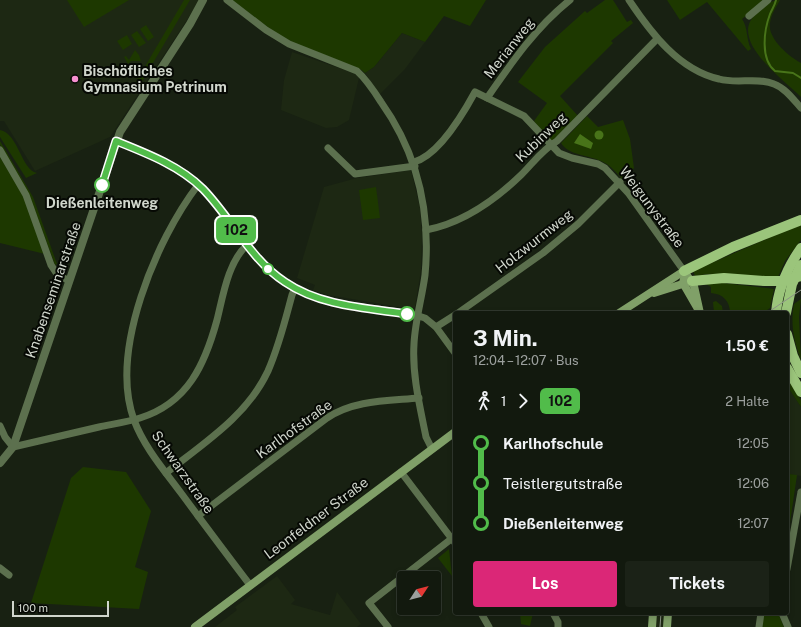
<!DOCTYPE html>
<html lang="de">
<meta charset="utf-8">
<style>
body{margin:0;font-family:"Public Sans",sans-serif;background:#1b2217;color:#f1f3f6;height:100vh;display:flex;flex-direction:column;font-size:15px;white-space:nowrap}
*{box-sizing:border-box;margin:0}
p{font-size:13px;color:#9ca09e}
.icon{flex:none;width:22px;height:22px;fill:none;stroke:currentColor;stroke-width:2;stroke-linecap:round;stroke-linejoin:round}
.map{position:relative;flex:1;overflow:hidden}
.sheet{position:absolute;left:453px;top:311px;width:336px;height:304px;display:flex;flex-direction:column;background:#12190e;border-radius:4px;box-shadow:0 2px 6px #0003,0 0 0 1px #31382e}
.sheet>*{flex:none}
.badge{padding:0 8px;border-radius:6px;font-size:14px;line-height:26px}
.needle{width:26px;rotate:54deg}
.buttons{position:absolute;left:397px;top:571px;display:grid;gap:8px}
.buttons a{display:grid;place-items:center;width:44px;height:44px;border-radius:4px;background:#12190e;box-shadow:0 2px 6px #0003,0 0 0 1px #31382e;font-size:20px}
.scale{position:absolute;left:12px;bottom:10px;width:97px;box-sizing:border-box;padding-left:4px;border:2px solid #d0d6cc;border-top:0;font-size:11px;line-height:14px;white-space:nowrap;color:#d0d6cc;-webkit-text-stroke:3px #060904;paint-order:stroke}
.map>.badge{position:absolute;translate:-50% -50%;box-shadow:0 0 0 2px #fff}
.legs{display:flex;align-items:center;gap:6px;height:44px;padding:0 20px;font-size:13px}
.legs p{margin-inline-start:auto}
.overview{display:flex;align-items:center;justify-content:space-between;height:68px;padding:0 20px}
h1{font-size:22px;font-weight:700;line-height:30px}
.cta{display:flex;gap:8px;margin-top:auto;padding:8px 20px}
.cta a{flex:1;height:46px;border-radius:4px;background:#db2777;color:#fff;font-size:16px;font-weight:700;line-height:46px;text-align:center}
.cta a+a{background:#1b2217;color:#f1f3f6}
ul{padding:0 20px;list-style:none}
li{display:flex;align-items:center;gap:14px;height:40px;font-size:15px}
li i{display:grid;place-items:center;width:6px;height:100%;margin:0 5px;background:currentColor}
li i::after{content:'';width:10px;height:10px;margin:-5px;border:3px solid;border-radius:50%;background:#12190e}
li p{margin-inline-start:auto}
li:first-child i{background:linear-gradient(#0000 50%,currentColor 0)}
li:last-child i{background:linear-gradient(currentColor 50%,#0000 0)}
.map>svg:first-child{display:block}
.built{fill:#1d2813}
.green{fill:#1d3800}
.water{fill:#487419}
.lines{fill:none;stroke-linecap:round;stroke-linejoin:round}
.stream{stroke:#487419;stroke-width:2}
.minor{stroke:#5c704e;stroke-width:7}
.tertiary{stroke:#5c704e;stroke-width:8}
.secondary{stroke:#80a068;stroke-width:8}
.primary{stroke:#9bc57b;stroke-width:10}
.tram{stroke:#8c9387;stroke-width:1}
.primary-bridge{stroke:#9bc57b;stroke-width:10}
.line-1-casing{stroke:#fff;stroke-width:9}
.line-1{stroke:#51bc4a;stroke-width:6}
.poi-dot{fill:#f690d0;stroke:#060904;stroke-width:1.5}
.stop-1-dot{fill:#fff;stroke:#51bc4a;stroke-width:2}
.labels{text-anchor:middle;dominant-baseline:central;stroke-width:4;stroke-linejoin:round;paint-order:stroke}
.street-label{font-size:14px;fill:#d0d6cc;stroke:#060904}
.poi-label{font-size:14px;font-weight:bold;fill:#d0d6cc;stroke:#060904;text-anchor:start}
.stop-label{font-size:14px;font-weight:bold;fill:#d0d6cc;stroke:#060904}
</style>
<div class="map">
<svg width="801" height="627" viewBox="0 0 801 627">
<rect width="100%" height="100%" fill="#182112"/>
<g class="built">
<path d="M0 0H200L110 137 35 171 4 121H0Z"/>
<path d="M402 33 425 42 405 69 379 95 365 73 374 67Z"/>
<path d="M292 52 354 73 359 78 349 120 337 127 326 128 281 110 284 80Z"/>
<path d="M411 170 420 208 422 236 421 270 415 307 411 309 328 295 313 290 315 285 297 278 324 187 357 178Z"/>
<path d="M787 386 801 407V476L787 474Z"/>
<path d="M277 576 295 600 291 604 330 615 337 592 361 624 357 627H215L237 610 235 607Z"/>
<path d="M656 613H665L663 627H654Z"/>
</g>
<g class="green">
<path d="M67 0H129L84 27Z"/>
<path d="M184 0H190L137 90 133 87Z"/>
<path d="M232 0H486L470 26 444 16 425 42 402 33 374 67 365 73 360 69 294 43 273 31Z"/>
<path d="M605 0H613L627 22 631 20 633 23 611 41 613 43 560 96 578 116 553 141 547 138 534 121 547 103 518 82 545 47 585 11 587 13Z"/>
<path d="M667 0H765L742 19C748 27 746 39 751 49L748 51 707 2 680 20Z"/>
<path d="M780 0C776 7 771 15 770 23 767 38 789 57 801 63V97C784 80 726 39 757 13 764 7 770 0 780 0Z"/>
<path d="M146 25 154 37 148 41 140 29Z"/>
<path d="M137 31 146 43 139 47 131 35Z"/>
<path d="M127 35 132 44 123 50 117 41Z"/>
<path d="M135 50 139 55 141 61H131L128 64 124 57 126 56 129 60Z"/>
<path d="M587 116 598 127 623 120 630 139 634 168 622 179C616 172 611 166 603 162 590 155 569 156 561 143Z"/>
<path d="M0 130C19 134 21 170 37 173L26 178 0 137Z"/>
<path d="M0 141 33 197 57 264 55 265 30 197 0 145Z"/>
<path d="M0 157 22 193 45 254 0 243Z"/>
<path d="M376 187 380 218 363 220 359 190Z"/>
<path d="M801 224V240L785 261 778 277 708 274 695 276 693 271Z"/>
<path d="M715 282 774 289 770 308 763 313H730C730 301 723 294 711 293V287L706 284Z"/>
<path d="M801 299 799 317 801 360C794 343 790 322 794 304Z"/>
<path d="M716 301 722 306 723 313H714L713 302Z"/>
<path d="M787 378 801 400V407L787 386Z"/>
<path d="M83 467 126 472 151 511 135 567 148 572 139 609 31 603 71 478Z"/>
<path d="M789 474 797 475 787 543V476Z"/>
<path d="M449 549 452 576 438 558Z"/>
<path d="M520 613H533L530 626 521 624Z"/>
<path d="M764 613H778L784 627H762Z"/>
</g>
<g class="water">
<circle cx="599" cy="135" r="4.5"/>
<path d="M580 134 593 143 591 149 574 143Z"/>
</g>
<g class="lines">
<path class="stream" d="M776 0C775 5 772 9 770 14 764 30 760 59 775 71L793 73 801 78"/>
<g class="minor">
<path d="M227 0 266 30 289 44 357 71C367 80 374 91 381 102 418 154 431 211 425 275 422 298 415 321 414 344 412 375 420 407 426 437L432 449"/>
<path d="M629 0C651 33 679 70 719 79 737 84 757 77 774 84 785 88 793 99 801 108"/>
<path d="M749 16 768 0"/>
<path d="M487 98C512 62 536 27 570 0"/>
<path d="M116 141C146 153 180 166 203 189 232 219 250 259 285 282 327 311 378 304 425 318L436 327 455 353"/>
<path d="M328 148 355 174 415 166"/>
<path d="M0 150 26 195 51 265 57 274 69 281"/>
<path d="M414 162C439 155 463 114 475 92L524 116 559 153 572 158 598 164 605 168 629 194 684 271"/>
<path d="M198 185C156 240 109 351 134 420 144 447 164 470 181 493 204 524 227 555 250 585"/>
<path d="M426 230C463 223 494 201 521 175 533 163 542 150 557 141L657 39"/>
<path d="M458 313 543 253 578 224 620 182"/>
<path d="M436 327 455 315"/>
<path d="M0 426 5 437 13 447C42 440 70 434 99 427 113 424 127 422 140 418 188 403 205 364 217 320 223 296 228 262 247 245"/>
<path d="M401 472 455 543"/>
<path d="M166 473C204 443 247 416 268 371 279 346 285 321 292 295L295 288"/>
<path d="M198 516 327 418C354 400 387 401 419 398"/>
<path d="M0 568 9 575"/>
<path d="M787 569 801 492"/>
<path d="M481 613 489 627"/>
<path d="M553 613 558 622V627"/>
<path d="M782 613 788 627"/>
<path d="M388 627 369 603 455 536"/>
<path d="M759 627 761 613"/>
</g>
<path class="tertiary" d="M0 463 13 447 120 132 190 24 203 0"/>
<g class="secondary">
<path d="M684 271 694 286 700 313"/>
<path d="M684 279 683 283 698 309"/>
<path d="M654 293 692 281"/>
<path d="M619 313 684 271"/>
<path d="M195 627 455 432"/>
<path d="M652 627 653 613"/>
<path d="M667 627 668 613"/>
</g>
<g class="primary">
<path d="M684 271 733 247 801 220"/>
<path d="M692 281 724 278 765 281"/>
<path d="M776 313C778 288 787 268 801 248"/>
<path d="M786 313 792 284 801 265"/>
<path d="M787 334 793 356 801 373"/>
<path d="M787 368 801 392"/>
</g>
<g class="tram">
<path d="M767 313 801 290"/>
<path d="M660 627 661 613"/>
</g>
<path class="primary-bridge" d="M765 281H781L801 276"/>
</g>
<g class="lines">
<g class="line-1-casing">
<path id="line-1" d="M102 185 116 141C146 153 180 166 203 189 232 219 250 259 285 282 320 306 366 308 407 314"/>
</g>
<use href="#line-1" class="line-1"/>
</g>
<circle class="poi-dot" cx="75" cy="79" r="4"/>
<g class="stop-1-dot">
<circle cx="102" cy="185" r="7"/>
<circle cx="268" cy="269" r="5"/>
<circle cx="407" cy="314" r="7"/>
</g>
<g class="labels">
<g class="street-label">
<text transform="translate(509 48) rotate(-52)">Merianweg</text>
<text transform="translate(541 137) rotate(-44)">Kubinweg</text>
<text transform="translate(652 207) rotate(53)">Weigunystraße</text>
<text transform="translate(534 241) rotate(-38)">Holzwurmweg</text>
<text transform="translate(53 290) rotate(-71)">Knabenseminarstraße</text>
<text transform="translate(294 429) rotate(-36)">Karlhofstraße</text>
<text transform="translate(183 472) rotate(55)">Schwarzstraße</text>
<text transform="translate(316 518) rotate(-37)">Leonfeldner Straße</text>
</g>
<g class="poi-label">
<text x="83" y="71">Bischöfliches<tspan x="83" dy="16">Gymnasium Petrinum</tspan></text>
</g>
<g class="stop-label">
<text x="102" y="203">Dießenleitenweg</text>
</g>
</g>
</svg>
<div class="buttons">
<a><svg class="needle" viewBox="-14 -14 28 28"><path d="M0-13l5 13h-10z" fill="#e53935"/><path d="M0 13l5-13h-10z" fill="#9ca09e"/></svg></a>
</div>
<div class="scale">100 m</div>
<b class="badge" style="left:236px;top:230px;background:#51bc4a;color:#111">102</b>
<section class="sheet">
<div class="overview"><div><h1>3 Min.</h1><p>12:04 – 12:07 · Bus</p></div><b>1.50 €</b></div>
<div class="legs"><svg class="icon" aria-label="walk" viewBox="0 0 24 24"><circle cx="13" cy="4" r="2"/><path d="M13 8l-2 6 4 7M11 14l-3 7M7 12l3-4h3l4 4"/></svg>1<svg class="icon" aria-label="forward" viewBox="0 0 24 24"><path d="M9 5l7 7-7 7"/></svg><b class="badge" style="background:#51bc4a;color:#111">102</b><p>2 Halte</p></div>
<ul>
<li><i style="color:#51bc4a"></i><b>Karlhofschule</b><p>12:05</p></li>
<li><i style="color:#51bc4a"></i><span>Teistlergutstraße</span><p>12:06</p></li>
<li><i style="color:#51bc4a"></i><b>Dießenleitenweg</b><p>12:07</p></li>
</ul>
<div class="cta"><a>Los</a><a>Tickets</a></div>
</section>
</div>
